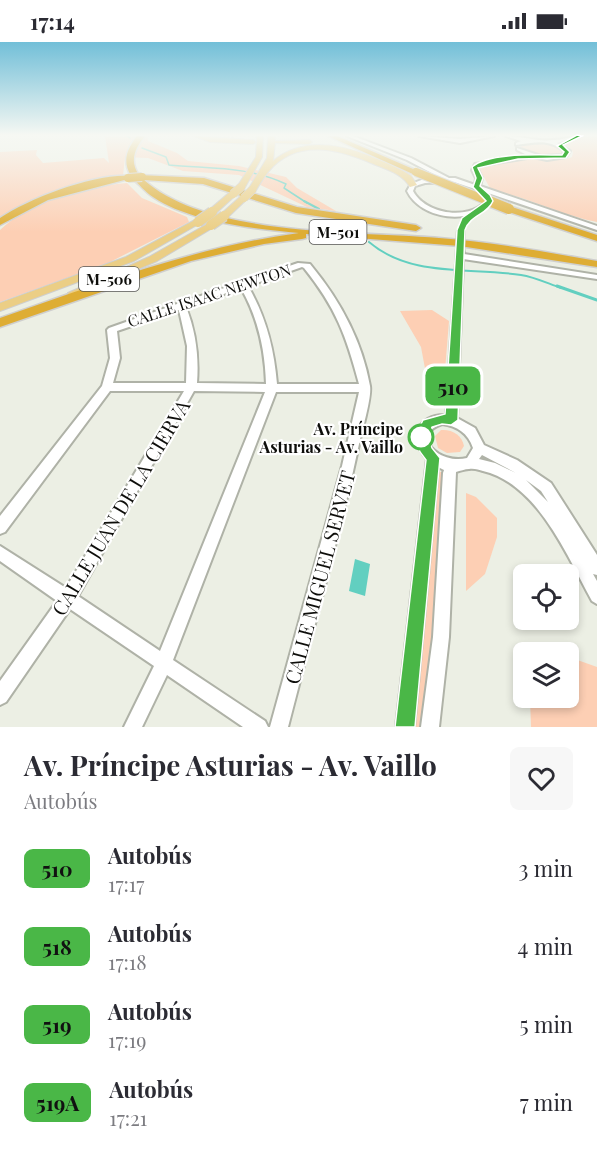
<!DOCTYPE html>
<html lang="es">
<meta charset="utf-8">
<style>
body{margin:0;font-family:"Playfair Display",serif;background:#f7f7f7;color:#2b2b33;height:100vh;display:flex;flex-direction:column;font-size:22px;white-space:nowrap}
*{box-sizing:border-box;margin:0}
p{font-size:20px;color:#7c7c81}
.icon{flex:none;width:33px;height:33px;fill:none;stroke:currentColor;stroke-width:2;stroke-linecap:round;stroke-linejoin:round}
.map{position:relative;height:685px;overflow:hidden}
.side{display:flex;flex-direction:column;background:#fff;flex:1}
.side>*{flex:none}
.badge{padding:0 12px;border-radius:9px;font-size:21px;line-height:39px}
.tools{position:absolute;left:513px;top:522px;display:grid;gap:12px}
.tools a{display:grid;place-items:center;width:66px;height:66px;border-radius:9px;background:#fff;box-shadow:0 3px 9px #0003;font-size:30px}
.map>.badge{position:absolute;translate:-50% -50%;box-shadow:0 0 0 3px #fff}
.round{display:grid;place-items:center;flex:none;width:63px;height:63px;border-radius:9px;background:#f7f7f7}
.headline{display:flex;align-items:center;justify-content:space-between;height:102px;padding:0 24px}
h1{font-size:28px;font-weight:700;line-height:45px}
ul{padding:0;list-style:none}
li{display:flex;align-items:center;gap:18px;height:78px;padding:0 24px}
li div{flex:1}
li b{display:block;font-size:22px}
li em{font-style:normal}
li .badge{min-width:66px;font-weight:700;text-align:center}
.status{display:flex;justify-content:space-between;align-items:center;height:42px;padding:0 30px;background:#fff;direction:ltr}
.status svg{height:16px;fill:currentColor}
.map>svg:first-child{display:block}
.green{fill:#fdcfb4}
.water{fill:#62cfc0}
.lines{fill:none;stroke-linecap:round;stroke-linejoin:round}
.stream-far2{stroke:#62cfc0;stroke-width:1.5}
.stream-far1{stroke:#62cfc0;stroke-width:2}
.stream{stroke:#62cfc0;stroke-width:3}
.minor-casing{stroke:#afb2a7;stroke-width:4}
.major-casing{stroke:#cfcfce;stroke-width:2}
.highway-casing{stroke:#cfcfce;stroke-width:3}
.minor{fill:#fff;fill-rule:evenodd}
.major{fill:#ebce85;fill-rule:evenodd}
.highway{fill:#dead34;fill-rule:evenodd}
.minor-bridge-casing{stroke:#afb2a7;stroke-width:10;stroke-linecap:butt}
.major-bridge-far1-casing{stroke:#cfcfce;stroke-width:9;stroke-linecap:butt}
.major-bridge-casing{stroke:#cfcfce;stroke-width:12;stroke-linecap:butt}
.highway-bridge-far1-casing{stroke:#cfcfce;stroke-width:10;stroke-linecap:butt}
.highway-bridge-casing{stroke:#cfcfce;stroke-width:13;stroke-linecap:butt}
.minor-bridge{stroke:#fff;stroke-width:8}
.major-bridge-far1{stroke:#ebce85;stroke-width:8}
.major-bridge{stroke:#ebce85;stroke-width:10}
.highway-bridge-far1{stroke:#dead34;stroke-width:8}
.highway-bridge{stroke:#dead34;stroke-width:10}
.line{fill:#4ab747;stroke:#fff;stroke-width:1.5}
.stop-dot{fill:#fff;stroke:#4ab747;stroke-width:3}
.labels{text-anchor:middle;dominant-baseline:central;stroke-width:4.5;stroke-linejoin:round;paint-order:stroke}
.shield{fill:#fff;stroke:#565654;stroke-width:1.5}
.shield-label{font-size:15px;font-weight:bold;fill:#0e0e0b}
.street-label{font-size:16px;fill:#0e0e0b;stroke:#fff}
.stop-label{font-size:16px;font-weight:bold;fill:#0e0e0b;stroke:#fff;text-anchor:end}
.near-street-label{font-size:20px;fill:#0e0e0b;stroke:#fff}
</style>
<div class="status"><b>17:14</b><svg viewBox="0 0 49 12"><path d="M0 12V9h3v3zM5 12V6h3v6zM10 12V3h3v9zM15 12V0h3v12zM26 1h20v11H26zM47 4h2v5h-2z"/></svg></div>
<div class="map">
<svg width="597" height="685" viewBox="0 0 597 685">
<rect width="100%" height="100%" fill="#ecefe4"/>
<g class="green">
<path d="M105 94H147L148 99 177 111 188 119 239 124 286 135 297 146 336 169 307 165 239 133 183 129 148 116 125 115 123 134 52 150 0 175V110L37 108 36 113 43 121 104 116 109 121Z"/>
<path d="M586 94H597V180C560 173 528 155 491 148L480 128C488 111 549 119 567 117L572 115 573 110 565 102Z"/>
<path d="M545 100 553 102 564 110C552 119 530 115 521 105L523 101Z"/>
<path d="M127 141 142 156 187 175 189 180 108 221 0 260V188C33 157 84 145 127 141Z"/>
<path d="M432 268 449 279 442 366 429 348 421 305 400 269Z"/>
<path d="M441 388C452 387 462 393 464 404L460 410 447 411 438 406 435 394Z"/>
<path d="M437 429 445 431 432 599 422 685H411Z"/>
<path d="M466 451 476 455 497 476V495L485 532 466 549Z"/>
<path d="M569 615 597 625V685H531L530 656H568Z"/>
</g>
<path class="water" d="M355 517 370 522 365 554 349 549Z"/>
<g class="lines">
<g class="stream-far2">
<path d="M127 94 130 96"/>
<path d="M142 106 166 115 169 123C209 127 249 124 286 142L284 146 307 161"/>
</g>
<g class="stream-far1">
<path d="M304 159 319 167"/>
<path d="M369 200C411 236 470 225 521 233 535 235 549 242 561 246"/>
</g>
<path class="stream" d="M557 244 597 258"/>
<g class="minor-casing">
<g id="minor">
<path d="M347 94H353L411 116 449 136H455L475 143 476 136 472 128 475 122 527 113 517 108V106L541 114 562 113 564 109C547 96 535 101 516 103V101L521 99 506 94C521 94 537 100 553 98 563 98 571 94 581 94L557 101 570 109 566 115 547 118 533 115 479 124 478 128 482 136 480 144 597 184V188L488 151 492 159C472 184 421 178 407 149L411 142 424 137H443L407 118ZM454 140 481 149 486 159C468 179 425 172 413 149L415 144 425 141Z"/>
<path d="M419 94 460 97 494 94 460 101Z"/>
<path d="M457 206H463L464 212 597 233V237L463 217 457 376 475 386 484 403 517 418 551 441 597 513V533L593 532 597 539V562L592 559C567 514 538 442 483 429 479 428 474 426 469 427 465 427 460 429 456 430L449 595 439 685H421L433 595 443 431 444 428 438 425 414 685H396L427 417C408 397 417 372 446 373ZM442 382C457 384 468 391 473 406L467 416C439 423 409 393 442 382ZM482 413 516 431 495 421 479 417ZM526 438 541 449 548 460Z"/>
<path d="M298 221 310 222C339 257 362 298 370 344 372 355 362 388 359 402 339 497 312 591 288 685H270L342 424 359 350H276L173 618 265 679 268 685H243L167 633 142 685H124L154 624 70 567 6 660 0 663V639L57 559 0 519V504L66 546 184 349H110L5 490 0 492V474L102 344 110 316 107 288 109 286 177 262 178 260H183ZM302 225 304 226C336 266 346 293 359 342H277C274 306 266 275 248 244ZM241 246C258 276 265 307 266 342L197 341C199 315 196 290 186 265ZM179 268 187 304 186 341H113L120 316 117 289ZM194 349 265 350 160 609 78 554Z"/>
</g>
</g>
<g class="major-casing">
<g id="major">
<path d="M194 94 253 98 256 100 253 102 210 100Z"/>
<path d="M257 94H263L262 115 244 147H238L237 145 256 115Z"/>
<path d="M268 94H274L275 99 309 98 312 100 309 102 275 101 273 119C312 87 364 110 403 129L411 134 417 143 410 145C402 131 385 127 371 121 336 106 295 97 268 130 263 136 259 143 255 150H249L248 148 267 116Z"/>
<path d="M230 150 237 152 215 172H209V168Z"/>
<path d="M241 154 248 156 227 176H221V172Z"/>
<path d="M195 178 202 180 134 219 0 269V261L126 215Z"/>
<path d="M211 180 215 183 214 185 157 219 77 253H69L68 251 149 215Z"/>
</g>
</g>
<g class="highway-casing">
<g id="highway">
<path d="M137 94H145C135 106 129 119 139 133L204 136 297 165 416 183 421 186 416 189 296 171 203 142 144 138C208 195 356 189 439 196 492 200 545 210 597 219V225L460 204 306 192V196L302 197 264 202 191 219 0 285V276C98 242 195 205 299 191 255 187 190 180 153 155 145 150 139 142 132 136L48 158 0 183V176C30 156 95 131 131 134 122 119 127 107 137 94Z"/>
<path d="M328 94H337L420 130 413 132Z"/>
<path d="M506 165H512L597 193V199L506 169Z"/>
</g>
</g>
<use href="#minor" class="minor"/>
<use href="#major" class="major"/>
<use href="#highway" class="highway"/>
<g class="minor-bridge-casing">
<path id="minor-bridge" d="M460 208 461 188"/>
</g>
<g class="major-bridge-far1-casing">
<g id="major-bridge-far1">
<path d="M233 152 241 145"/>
<path d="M244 156 252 148"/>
</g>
</g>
<g class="major-bridge-casing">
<g id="major-bridge">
<path d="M198 180 212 170"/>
<path d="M211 183 224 174"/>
</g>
</g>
<g class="highway-bridge-far1-casing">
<g id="highway-bridge-far1">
<path d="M416 130 493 161"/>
<path d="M128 136 142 135"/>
</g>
</g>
<g class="highway-bridge-casing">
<path id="highway-bridge" d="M489 159 509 167"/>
</g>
<use href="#minor-bridge" class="minor-bridge"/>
<use href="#major-bridge-far1" class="major-bridge-far1"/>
<use href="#major-bridge" class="major-bridge"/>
<use href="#highway-bridge-far1" class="highway-bridge-far1"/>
<use href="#highway-bridge" class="highway-bridge"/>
</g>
<linearGradient id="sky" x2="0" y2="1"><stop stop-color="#72bfd8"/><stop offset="0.49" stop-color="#f6f8f3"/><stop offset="1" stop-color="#f6f8f3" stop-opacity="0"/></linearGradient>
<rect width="597" height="190" fill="url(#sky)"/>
<path class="line" d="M577 93 582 94 563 103 570 110 566 116 518 117 478 126 483 136 480 144 490 153 493 159C487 173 470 173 465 188L458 378 451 383 442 382 432 385 428 394 432 406 440 416 415 685H395L426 418 420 410 415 394 423 378 445 372 457 188 462 176 486 159 473 145 476 136 472 125C489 110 539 113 562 113L564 110 557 104Z"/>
<circle class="stop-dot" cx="421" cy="395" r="12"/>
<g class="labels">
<g class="shield">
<rect x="309.5" y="178" width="57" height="24" rx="4.5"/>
<rect x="79" y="225" width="60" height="24" rx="4.5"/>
</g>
<g class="shield-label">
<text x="338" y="190">M-501</text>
<text x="109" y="237">M-506</text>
</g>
<g class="street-label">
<text transform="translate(209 253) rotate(-18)">CALLE ISAAC NEWTON</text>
</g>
<g class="stop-label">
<text x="403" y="386">Av. Príncipe<tspan x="403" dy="18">Asturias - Av. Vaillo</tspan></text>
</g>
<g class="near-street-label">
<text transform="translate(120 465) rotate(-59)">CALLE JUAN DE LA CIERVA</text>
<text transform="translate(319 535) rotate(-75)">CALLE MIGUEL SERVET</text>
</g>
</g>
</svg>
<div class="tools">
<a><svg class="icon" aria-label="locate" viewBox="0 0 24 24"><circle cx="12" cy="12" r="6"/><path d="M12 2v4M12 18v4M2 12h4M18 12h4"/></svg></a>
<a><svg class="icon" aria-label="layers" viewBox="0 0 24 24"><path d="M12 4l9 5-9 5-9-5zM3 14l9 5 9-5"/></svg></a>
</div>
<b class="badge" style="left:453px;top:344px;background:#4ab747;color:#111">510</b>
</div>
<section class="side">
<div class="headline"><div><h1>Av. Príncipe Asturias - Av. Vaillo</h1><p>Autobús</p></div><a class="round"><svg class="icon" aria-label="heart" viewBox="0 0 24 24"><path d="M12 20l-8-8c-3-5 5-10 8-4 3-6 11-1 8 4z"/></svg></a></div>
<ul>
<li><span class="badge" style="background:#4ab747;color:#111">510</span><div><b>Autobús</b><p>17:17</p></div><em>3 min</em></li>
<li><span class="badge" style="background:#4ab747;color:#111">518</span><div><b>Autobús</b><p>17:18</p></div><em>4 min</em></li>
<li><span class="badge" style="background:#4ab747;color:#111">519</span><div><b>Autobús</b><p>17:19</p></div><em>5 min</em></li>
<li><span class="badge" style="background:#4ab747;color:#111">519A</span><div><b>Autobús</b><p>17:21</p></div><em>7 min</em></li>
</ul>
</section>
